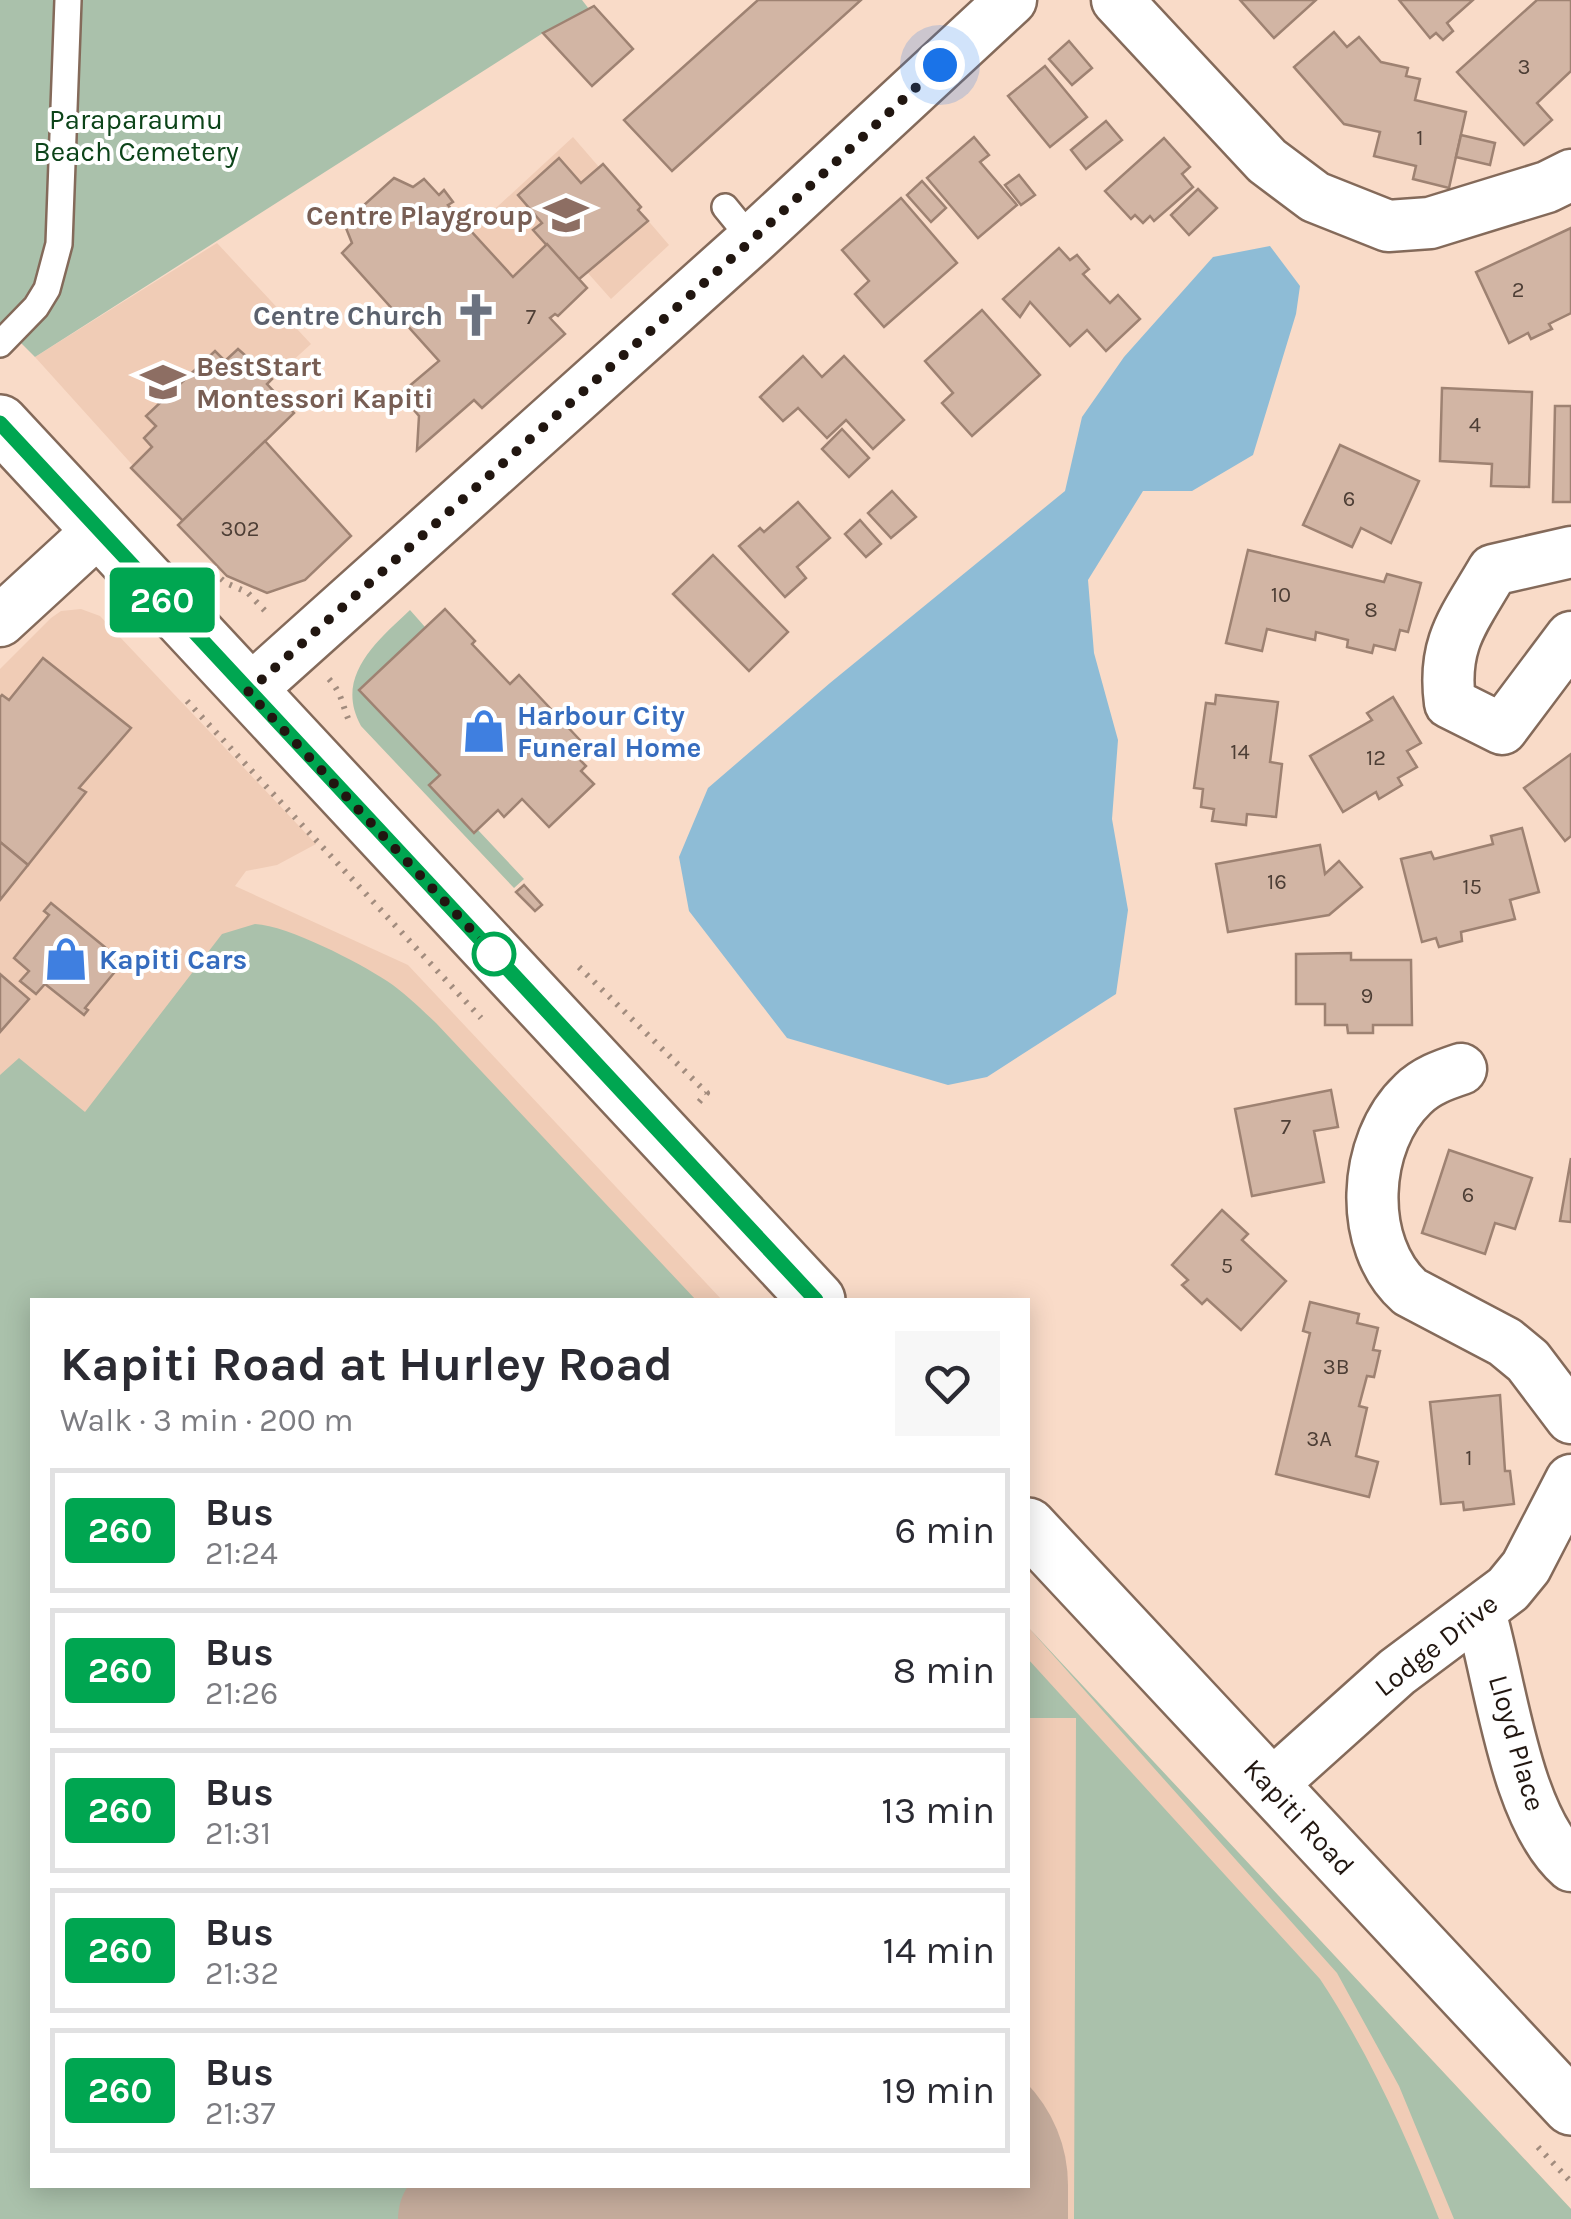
<!DOCTYPE html>
<meta charset="utf-8">
<style>
body{margin:0;font-family:Karla,sans-serif;background:#f7f7f7;color:#2b2b33;height:100vh;display:flex;flex-direction:column;font-size:38px;white-space:nowrap}
*{box-sizing:border-box;margin:0}
p{font-size:32px;color:#7c7c81}
.icon{flex:none;width:55px;height:55px;fill:none;stroke:currentColor;stroke-width:2;stroke-linecap:round;stroke-linejoin:round}
.map{position:relative;flex:1;overflow:hidden}
.drawer{position:absolute;left:30px;top:1298px;width:1000px;height:890px;display:flex;flex-direction:column;background:#fff;border-radius:0px;box-shadow:0 5px 25px #0003}
.drawer>*{flex:none}
.badge{padding:0 20px;border-radius:8px;font-size:35px;line-height:65px}
.you{position:absolute;width:50px;height:50px;margin:-25px;border:8px solid #fff;border-radius:50%;background:#1a73e8;box-shadow:0 0 0 15px #1a73e833}
.map>.badge{position:absolute;translate:-50% -50%;box-shadow:0 0 0 5px #fff}
.round{display:grid;place-items:center;flex:none;width:105px;height:105px;border-radius:0px;background:#f7f7f7}
.summary{display:flex;align-items:center;justify-content:space-between;height:170px;padding:0 30px}
h1{font-size:48px;font-weight:700;line-height:75px}
ul{padding:0;list-style:none}
li{display:flex;align-items:center;gap:30px;height:125px;margin:0 20px 15px;padding:0 10px;border:5px solid #e1e1e2;border-radius:0px}
li div{flex:1}
li b{display:block;font-size:38px}
li em{font-style:normal}
li .badge{min-width:110px;font-weight:700;text-align:center}
.map>svg:first-child{display:block}
.built{fill:#f0ccb6}
.green{fill:#aac1ab}
.water{fill:#8ebcd6}
.lines{fill:none;stroke-linecap:round;stroke-linejoin:round}
.taxiway{stroke:#c5ac9c;stroke-width:118}
.runway{stroke:#c5ac9c;stroke-width:292}
.building{fill:#d2b5a4;stroke:#9e8272;stroke-width:2.5}
.service-casing{stroke:#846a5a;stroke-width:30}
.minor-casing{stroke:#846a5a;stroke-width:55}
.secondary-casing{stroke:#846a5a;stroke-width:60}
.path{stroke:#a28c7e;stroke-width:6;stroke-dasharray:2.5 8;stroke-linecap:butt}
.service{stroke:#fff;stroke-width:25}
.minor{stroke:#fff;stroke-width:50}
.secondary{stroke:#fff;stroke-width:55}
.line-casing{stroke:#fff;stroke-width:22}
.line{stroke:#00a651;stroke-width:15}
.walk{stroke:#211610;stroke-width:10;stroke-dasharray:0 18}
.stop-dot{fill:#fff;stroke:#00a651;stroke-width:5}
.labels{text-anchor:middle;dominant-baseline:central;stroke-width:8;stroke-linejoin:round;paint-order:stroke}
.number-label{font-size:22px;fill:#4d3e35}
.park-label{font-size:28px;fill:#0c4419;stroke:#fff}
.education-label{font-size:28px;font-weight:bold;fill:#785e54;stroke:#fff;text-anchor:end}
.worship-label{font-size:28px;font-weight:bold;fill:#5b616d;stroke:#fff;text-anchor:end}
.shop-label{font-size:28px;font-weight:bold;fill:#366cbe;stroke:#fff;text-anchor:start}
.street-label{font-size:28px;fill:#211610;stroke:#fff}
</style>
<div class="map">
<svg width="1571" height="2219" viewBox="0 0 1571 2219">
<rect width="100%" height="100%" fill="#f9dbc8"/>
<g class="built">
<path d="M573 137 599 167 603 164 641 207 639 210 669 245 611 299 587 272 578 280 547 245 513 277 471 231Z"/>
<path d="M217 243 311 344 267 384 294 413 183 521 35 357Z"/>
<path d="M81 609 100 616 316 844 277 865 246 871 235 886 408 965 722 1300H32V2185H1028V1627L1571 2209V2219H0V669L51 618 61 611Z"/>
</g>
<g class="green">
<path d="M0 0H582L589 9 543 33 35 357 0 322Z"/>
<path d="M410 610 425 627 359 690 440 775 429 785 474 832 478 830 524 879 514 888 361 726C334 677 376 642 410 610Z"/>
<path d="M255 924C289 926 358 962 387 981 405 993 421 1009 436 1023L696 1300H32V2185H776V2219H0V1075L19 1058 85 1112 222 934Z"/>
<path d="M1028 1627 1571 2209V2219H1454L1399 2086 1337 1973Z"/>
<path d="M1028 1659 1320 1979C1370 2055 1406 2135 1439 2219H1074L1076 1718H1028Z"/>
</g>
<path class="water" d="M1270 246 1300 286 1296 314 1253 455 1192 491H1143L1088 580 1094 653 1118 740 1112 819 1128 910 1116 994 987 1077 948 1085 787 1038 689 911 679 857 708 788 830 683 1065 491 1082 417 1124 357 1213 257Z"/>
<g class="lines">
<path class="taxiway" d="M457 2219C607 2184 768 2195 922 2195"/>
<path class="runway" d="M922 2219V2185"/>
</g>
<g class="building">
<path d="M758 0H861L672 171 624 120Z"/>
<path d="M1240 0H1316L1274 38Z"/>
<path d="M1399 0H1473L1447 23 1453 31 1443 40 1436 33 1430 38Z"/>
<path d="M1537 0H1571V71L1537 103 1552 120 1524 145 1457 72Z"/>
<path d="M594 6 633 49 592 86 543 33Z"/>
<path d="M1334 32 1347 47 1359 37 1381 62 1408 68 1406 76 1420 79 1415 100 1466 112 1449 188 1413 179 1416 166 1374 156 1380 132 1344 124 1294 67Z"/>
<path d="M1069 41 1092 68 1072 85 1049 59Z"/>
<path d="M1045 66 1087 117 1050 147 1008 96Z"/>
<path d="M1106 121 1122 140 1086 169 1071 150Z"/>
<path d="M1461 135 1495 143 1490 165 1456 157Z"/>
<path d="M974 137 989 155 980 162 1017 205 978 238 927 178Z"/>
<path d="M1164 138 1190 167 1182 174 1193 187 1154 221 1150 216 1143 223 1135 215 1131 219 1105 191Z"/>
<path d="M559 158 581 183 603 164 641 207 638 210 648 221 578 280 533 230 542 223 518 195Z"/>
<path d="M1019 175 1035 195 1021 205 1005 185Z"/>
<path d="M394 178 413 187 424 179 439 195 444 190 453 202 448 205 466 226 469 224 473 229 471 231 513 277 547 244 587 288 558 316 555 314 550 318 565 334 482 408 474 400 417 450 419 416 400 394 439 361 342 253 352 243 344 223Z"/>
<path d="M922 181 946 208 931 222 907 195Z"/>
<path d="M1198 189 1217 208 1189 235 1171 215Z"/>
<path d="M901 198 957 263 884 327 855 294 869 281 842 250Z"/>
<path d="M1571 228V313L1549 324 1552 329 1531 339 1528 333 1509 343 1476 272Z"/>
<path d="M1059 248 1070 260 1077 255 1089 269 1083 274 1110 303 1118 295 1140 319 1106 351 1087 330 1070 346 1030 302 1020 317 1003 299Z"/>
<path d="M982 310 1040 375 972 436 942 403 953 393 925 361Z"/>
<path d="M238 349 272 379 267 384 294 413 183 521 131 468 152 447 144 438 156 426 146 416 215 351 225 361Z"/>
<path d="M803 356 822 377 844 356 904 420 873 449 846 420 827 438 798 408 783 421 760 397Z"/>
<path d="M1442 388 1532 392 1529 487 1491 486 1492 464 1440 461Z"/>
<path d="M1555 406H1571V502H1553Z"/>
<path d="M842 429 869 458 849 477 822 449Z"/>
<path d="M265 441 351 536 305 580 267 593 227 576 178 525Z"/>
<path d="M1340 445 1419 481 1391 543 1361 528 1352 547 1303 525Z"/>
<path d="M892 491 916 517 891 538 868 513Z"/>
<path d="M798 502 830 538 797 567 806 578 785 597 739 546 760 528 764 532Z"/>
<path d="M860 520 881 544 866 557 845 534Z"/>
<path d="M1248 550 1384 582 1387 574 1421 583 1408 632 1400 630 1395 650 1374 645 1372 653 1347 647 1348 640 1316 632 1315 640 1267 629 1262 651 1226 643Z"/>
<path d="M713 555 788 632 749 671 673 594Z"/>
<path d="M445 609 475 641 472 644 510 684 519 675 592 753 581 761 586 766 581 771 594 784 549 827 522 799 504 817 498 810 474 833 429 785 440 775 359 690Z"/>
<path d="M43 658 131 728 79 788 86 792 28 865 0 842V697L2 695 9 700Z"/>
<path d="M1216 695 1278 702 1270 762 1282 764 1276 817 1247 814 1246 825 1212 821 1214 809 1201 807 1203 789 1194 788 1206 703 1215 704Z"/>
<path d="M1393 697 1421 743 1407 751 1417 767 1398 778 1402 785 1379 799 1376 792 1343 812 1310 756 1372 720 1367 713Z"/>
<path d="M1571 754V836L1565 841 1524 788Z"/>
<path d="M1522 828 1539 892 1510 900 1515 919 1461 932 1462 941 1439 947 1436 938 1422 942 1401 859 1431 852 1434 859 1493 844 1491 836Z"/>
<path d="M0 842 28 865 0 900Z"/>
<path d="M1320 845 1325 874 1339 861 1362 887 1329 915 1228 932 1216 864Z"/>
<path d="M524 885 542 905 535 911 516 892Z"/>
<path d="M51 903 123 962 85 1008 88 1010 84 1015 45 984 36 994 20 981 29 971 14 958 49 915 44 911Z"/>
<path d="M1351 953V960H1411L1412 1025H1373V1033H1348L1347 1025H1325V1004H1296V954Z"/>
<path d="M0 974 29 999 0 1032Z"/>
<path d="M1331 1090 1338 1127 1314 1131 1324 1182 1252 1196 1235 1109Z"/>
<path d="M1449 1150 1532 1178 1515 1229 1495 1223 1485 1254 1422 1233Z"/>
<path d="M1571 1158V1222L1560 1221Z"/>
<path d="M1222 1210 1248 1234 1242 1240 1286 1281 1241 1330 1207 1299 1202 1304 1182 1285 1188 1280 1172 1265Z"/>
<path d="M1310 1302 1359 1314 1357 1323 1378 1328 1373 1350 1380 1351 1374 1377 1367 1376 1359 1406 1367 1408 1356 1456 1378 1462 1369 1497 1276 1474 1310 1333 1303 1331Z"/>
<path d="M1500 1395 1505 1471H1510L1514 1504 1464 1510 1463 1502 1441 1504 1430 1402Z"/>
</g>
<g class="lines">
<g class="service-casing">
<g id="service">
<path d="M725 207 752 240"/>
<path d="M0 344 36 307 47 289 59 244 68 0"/>
</g>
</g>
<g class="minor-casing">
<g id="minor">
<path d="M1117 0 1267 161 1315 197 1388 226 1430 223 1547 187 1571 175"/>
<path d="M1571 552 1493 570C1464 620 1442 643 1450 703L1502 729 1571 637"/>
<path d="M0 621 98 531"/>
<path d="M248 692 752 240 1011 0"/>
<path d="M1461 1069C1443 1075 1426 1081 1413 1094 1362 1142 1357 1245 1410 1292L1505 1342 1528 1361 1571 1418"/>
<path d="M1480 1612C1501 1683 1515 1817 1571 1866"/>
<path d="M1270 1786 1397 1672 1508 1589 1526 1567 1571 1480"/>
</g>
</g>
<g class="secondary-casing">
<g id="secondary">
<path d="M0 423 817 1300"/>
<path d="M1028 1526 1571 2107"/>
</g>
</g>
<g class="path">
<path d="M205 565 226 583 247 592 269 615"/>
<path d="M329 679C343 694 342 707 351 725"/>
<path d="M187 701 481 1018"/>
<path d="M579 967 707 1093 699 1102"/>
<path d="M1538 2147 1571 2182"/>
</g>
<use href="#service" class="service"/>
<use href="#minor" class="minor"/>
<use href="#secondary" class="secondary"/>
</g>
<g class="lines">
<g class="line-casing">
<path id="line" d="M0 423 816 1300"/>
</g>
<use href="#line" class="line"/>
<path class="walk" d="M494 954 248 692 752 240 940 65"/>
</g>
<defs>
<g id="school-bare" transform="scale(3.45)"><path d="M0-5L7-2L0 1L-7-2ZM-4 1L0 2.5L4 1V4Q0 6-4 4Z" fill="#8d6e63" stroke="#fff" stroke-width="2.5" paint-order="stroke"/></g>
<g id="church-bare" transform="scale(3.45)"><path d="M-1.2-6h2.4v3.5h3.3v2.4h-3.3V6h-2.4V-.1h-3.3v-2.4h3.3Z" fill="#6b7280" stroke="#fff" stroke-width="2.5" paint-order="stroke"/></g>
<g id="shop-bare" transform="scale(3.45)"><path d="M-5-2.5h2.3a2.7 3.5 0 0 1 5.4 0H5L5.5 6h-11ZM-1.5-2.5h3a1.5 2.3 0 0 0-3 0Z" fill="#3f7fe0" stroke="#fff" stroke-width="2.5" paint-order="stroke"/></g>
</defs>
<g fill-rule="evenodd">
<use href="#school-bare" x="566" y="215"/>
<use href="#church-bare" x="476" y="315"/>
<use href="#school-bare" x="163" y="382"/>
<use href="#shop-bare" x="484" y="731"/>
<use href="#shop-bare" x="66" y="959"/>
</g>
<circle class="stop-dot" cx="494" cy="954" r="20"/>
<g class="labels">
<g class="number-label">
<text x="1524" y="67">3</text>
<text x="1420" y="138">1</text>
<text x="1518" y="290">2</text>
<text x="531" y="317">7</text>
<text x="1475" y="425">4</text>
<text x="1349" y="499">6</text>
<text x="240" y="529">302</text>
<text x="1281" y="595">10</text>
<text x="1371" y="610">8</text>
<text x="1240" y="752">14</text>
<text x="1376" y="758">12</text>
<text x="1277" y="882">16</text>
<text x="1472" y="887">15</text>
<text x="1367" y="996">9</text>
<text x="1286" y="1127">7</text>
<text x="1468" y="1195">6</text>
<text x="1227" y="1266">5</text>
<text x="1336" y="1367">3B</text>
<text x="1319" y="1439">3A</text>
<text x="1469" y="1458">1</text>
</g>
<g class="park-label">
<text x="136" y="119">Paraparaumu<tspan x="136" dy="32">Beach Cemetery</tspan></text>
</g>
<g class="education-label">
<text x="533" y="215">Centre Playgroup</text>
<text x="196" y="366" text-anchor="start">BestStart<tspan x="196" dy="32">Montessori Kapiti</tspan></text>
</g>
<g class="worship-label">
<text x="443" y="315">Centre Church</text>
</g>
<g class="shop-label">
<text x="517" y="715">Harbour City<tspan x="517" dy="32">Funeral Home</tspan></text>
<text x="99" y="959">Kapiti Cars</text>
</g>
<g class="street-label">
<text transform="translate(1436 1645) rotate(-38)">Lodge Drive</text>
<text transform="translate(1517 1743) rotate(74)">Lloyd Place</text>
<text transform="translate(1299 1817) rotate(47)">Kapiti Road</text>
</g>
</g>
</svg>
<div class="you" style="left:940px;top:65px"></div>
<b class="badge" style="left:162px;top:600px;background:#00a651;color:#fff">260</b>
<section class="drawer">
<div class="summary"><div><h1>Kapiti Road at Hurley Road</h1><p>Walk · 3 min · 200 m</p></div><a class="round"><svg class="icon" aria-label="heart" viewBox="0 0 24 24"><path d="M12 20l-8-8c-3-5 5-10 8-4 3-6 11-1 8 4z"/></svg></a></div>
<ul>
<li><span class="badge" style="background:#00a651;color:#fff">260</span><div><b>Bus</b><p>21:24</p></div><em>6 min</em></li>
<li><span class="badge" style="background:#00a651;color:#fff">260</span><div><b>Bus</b><p>21:26</p></div><em>8 min</em></li>
<li><span class="badge" style="background:#00a651;color:#fff">260</span><div><b>Bus</b><p>21:31</p></div><em>13 min</em></li>
<li><span class="badge" style="background:#00a651;color:#fff">260</span><div><b>Bus</b><p>21:32</p></div><em>14 min</em></li>
<li><span class="badge" style="background:#00a651;color:#fff">260</span><div><b>Bus</b><p>21:37</p></div><em>19 min</em></li>
</ul>
</section>
</div>
